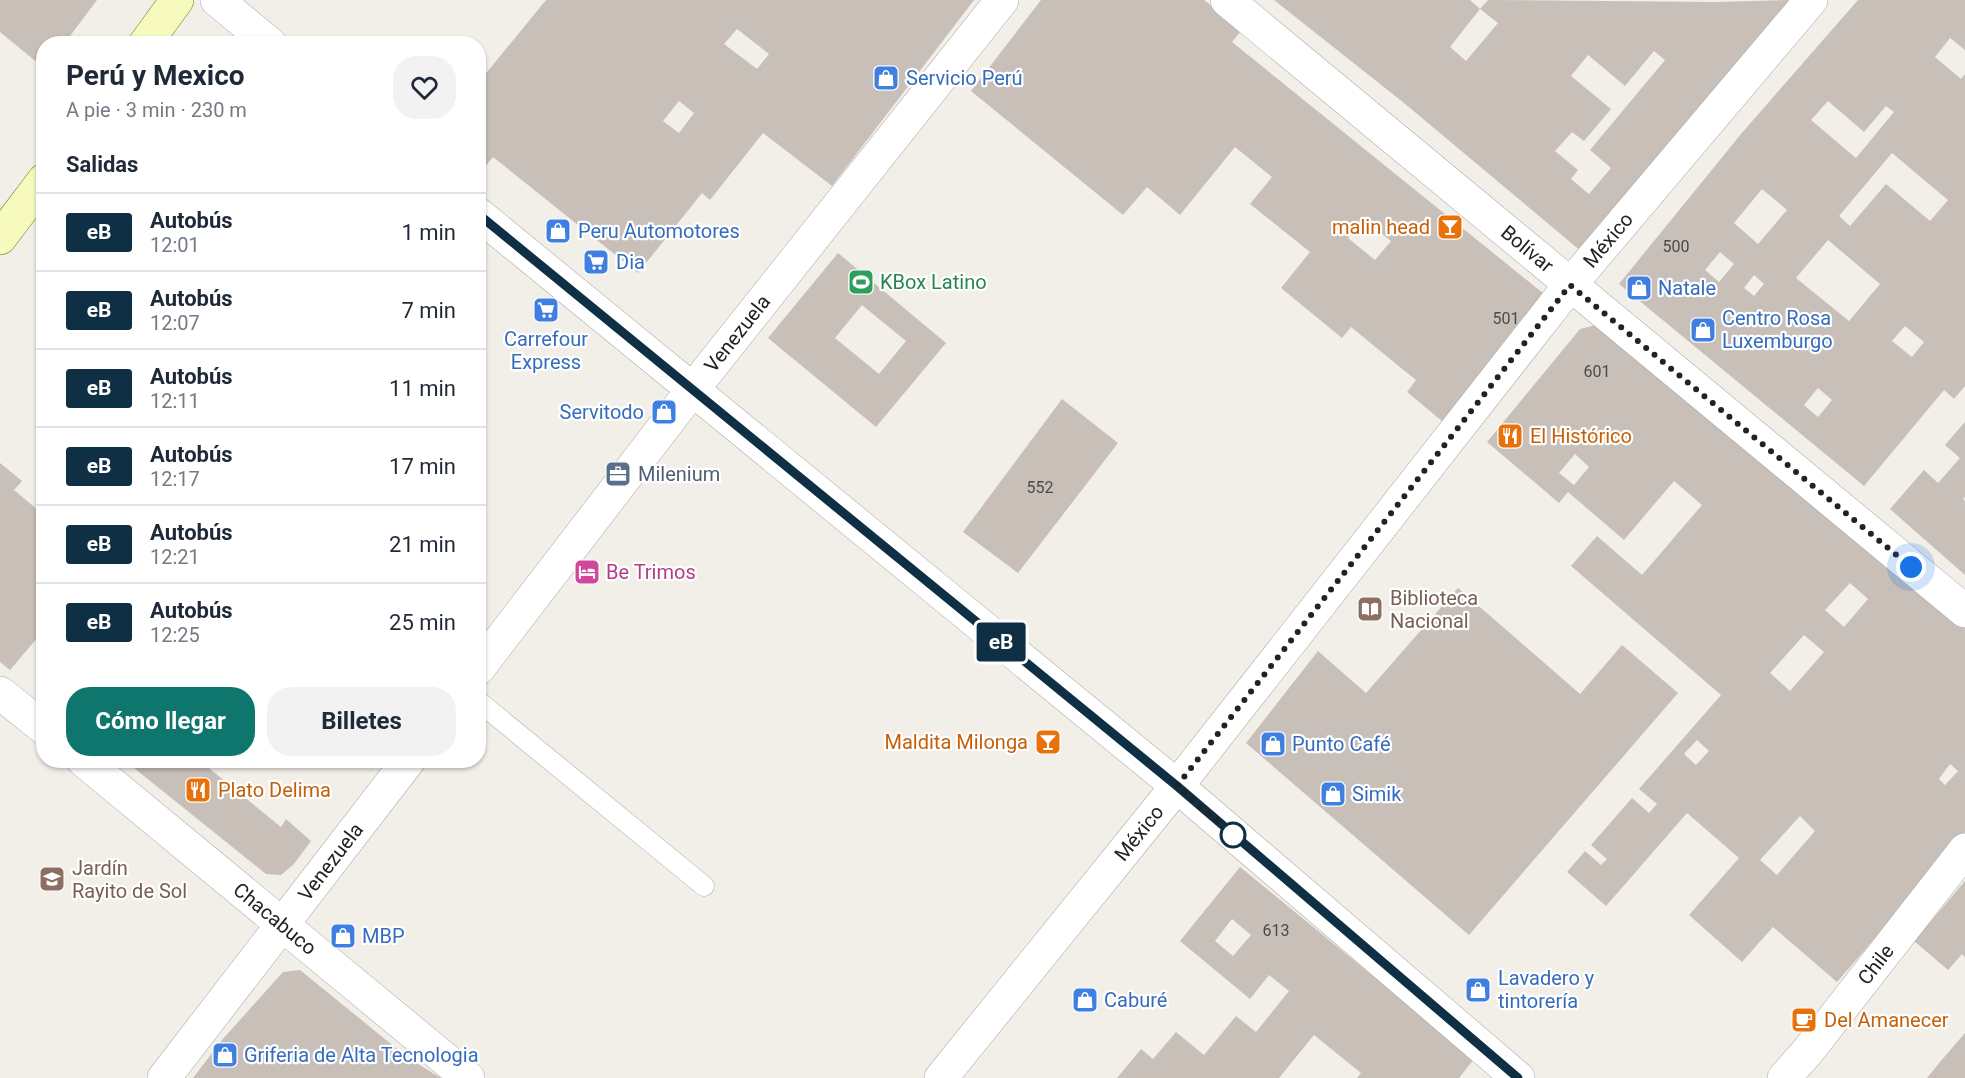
<!DOCTYPE html>
<html lang="es">
<meta charset="utf-8">
<style>
body{margin:0;font-family:Roboto,sans-serif;background:#f2f2f3;color:#1f2937;height:100vh;display:flex;flex-direction:column;font-size:22px;white-space:nowrap}
*{box-sizing:border-box;margin:0}
p{font-size:20px;color:#747a83}
.icon{flex:none;width:33px;height:33px;fill:none;stroke:currentColor;stroke-width:2;stroke-linecap:round;stroke-linejoin:round}
.map{position:relative;flex:1;overflow:hidden}
.details{position:absolute;left:36px;top:36px;width:450px;height:732px;display:flex;flex-direction:column;background:#fff;border-radius:24px;box-shadow:0 2px 4px #0004}
.details>*{flex:none}
.badge{padding:0 12px;border-radius:4px;font-size:21px;line-height:39px}
.you{position:absolute;width:30px;height:30px;margin:-15px;border:4px solid #fff;border-radius:50%;background:#1a73e8;box-shadow:0 0 0 9px #1a73e833}
.map>.badge{position:absolute;translate:-50% -50%;box-shadow:0 0 0 3px #fff}
h2{padding:0 30px;font-size:22px;line-height:54px}
.round{display:grid;place-items:center;flex:none;width:63px;height:63px;border-radius:24px;background:#f2f2f3}
.head{display:flex;align-items:center;justify-content:space-between;height:102px;padding:0 30px}
h1{font-size:28px;font-weight:700;line-height:45px}
.button{display:flex;gap:12px;margin-top:auto;padding:12px 30px}
.button a{flex:1;height:69px;border-radius:24px;background:#0f766e;color:#fff;font-size:24px;font-weight:700;line-height:69px;text-align:center}
.button a+a{background:#f2f2f3;color:#1f2937}
ul{padding:0;list-style:none}
li{display:flex;align-items:center;gap:18px;height:78px;padding:0 30px;border-top:2px solid #e0e1e3}
li div{flex:1}
li b{display:block;font-size:22px}
li em{font-style:normal}
li .badge{min-width:66px;font-weight:700;text-align:center}
.map>svg:first-child{display:block}
.building{fill:#c7bfb8;fill-rule:evenodd}
.lines{fill:none;stroke-linecap:round;stroke-linejoin:round}
.lane-casing{stroke:#a9a9a9;stroke-width:21}
.street-casing{stroke:#a9a9a9;stroke-width:34}
.secondary-casing{stroke:#707d05;stroke-width:34}
.lane{stroke:#fff;stroke-width:20}
.street{stroke:#fff;stroke-width:33}
.secondary{stroke:#f7fabf;stroke-width:33}
.line-casing{stroke:#fff;stroke-width:14}
.line{stroke:#0f2f44;stroke-width:9}
.walk{stroke:#222;stroke-width:6;stroke-dasharray:0 10.8}
.stop-dot{fill:#fff;stroke:#0f2f44;stroke-width:3}
.labels{text-anchor:middle;dominant-baseline:central;stroke-width:4.5;stroke-linejoin:round;paint-order:stroke}
.number-label{font-size:16px;fill:#4b4948}
.shop-label{font-size:20px;fill:#366cbe;stroke:#fff;text-anchor:start}
.food-label{font-size:20px;fill:#c56008;stroke:#fff;text-anchor:start}
.street-label{font-size:20px;fill:#222;stroke:#fff}
.leisure-label{font-size:20px;fill:#27864d;stroke:#fff;text-anchor:start}
.service-label{font-size:20px;fill:#4e5e75;stroke:#fff;text-anchor:start}
.hotel-label{font-size:20px;fill:#b23c85;stroke:#fff;text-anchor:start}
.education-label{font-size:20px;fill:#785e54;stroke:#fff;text-anchor:start}
</style>
<div class="map">
<svg width="1965" height="1078" viewBox="0 0 1965 1078">
<rect width="100%" height="100%" fill="#f2efe9"/>
<g class="building">
<path d="M0 0H97L64 44H44V68L0 32Z"/>
<path d="M546 0H974L832 186 763 133 710 200 702 193 638 273 493 157 485 167 478 162V83ZM737 29 769 54 757 69 724 44ZM679 101 694 113 679 133 663 121Z"/>
<path d="M1041 0H1204L1242 30 1232 42 1549 298 1448 426 1407 392 1416 380 1406 372 1351 327 1342 338 1281 288 1310 252 1250 204 1272 177 1235 147 1180 215 1147 187 1123 215 971 91ZM1363 219 1391 241 1375 260 1348 238Z"/>
<path d="M1274 0H1470L1480 9 1488 0 1715 2 1791 0 1582 252 1404 103ZM1480 9 1498 23 1466 61 1450 47ZM1654 51 1665 60 1590 150 1611 168 1589 194 1571 179 1578 170 1555 151 1572 132 1584 141 1611 109 1571 76 1588 55 1625 86Z"/>
<path d="M1858 0H1965V50L1950 38 1935 57 1961 79 1965 74V386L1954 399 1944 390 1864 486 1619 284 1741 134ZM1828 101 1864 132 1886 106 1894 112 1856 158 1811 120ZM1892 153 1948 200 1930 221 1886 184 1850 226 1839 216ZM1762 189 1787 210 1758 244 1734 223ZM1828 240 1880 284 1849 321 1796 278ZM1720 252 1734 264 1719 282 1705 270ZM1754 275 1764 284 1754 296 1744 288ZM1905 326 1924 342 1912 357 1892 341ZM1818 388 1832 400 1818 417 1804 405Z"/>
<path d="M838 253 946 343 876 427 768 338ZM862 305 906 341 879 374 835 338Z"/>
<path d="M1604 323 1965 625V834L1837 982 1773 927 1742 962 1689 915 1739 858 1687 813 1606 906 1567 872 1585 851 1601 865 1607 859 1591 845 1632 798 1649 813 1657 804 1639 789 1721 695 1571 566 1597 536 1642 575 1702 505 1674 481 1624 540 1568 492 1559 503 1487 442 1580 329ZM1575 454 1589 467 1574 485 1559 473ZM1850 583 1868 599 1844 627 1825 610ZM1804 635 1824 652 1790 691 1770 673ZM1697 740 1709 751 1696 765 1684 754ZM1950 764 1958 771 1945 785 1939 779ZM1800 816 1815 831 1777 875 1760 860Z"/>
<path d="M1062 399 1118 443 1018 573 963 532Z"/>
<path d="M1965 422V497L1963 499 1965 501V575L1890 509 1924 470 1938 483 1960 458 1945 445Z"/>
<path d="M0 463 22 481 14 490 44 515V613L37 621 44 627V630L10 670 0 662Z"/>
<path d="M1458 588 1580 694 1622 645 1678 693 1469 935 1246 743 1318 651 1366 693Z"/>
<path d="M124 760H199L281 827 286 819 311 841 294 864 281 875 266 874Z"/>
<path d="M1240 867 1474 1059 1459 1078H1357L1361 1073 1314 1035 1279 1078H1117L1141 1049 1153 1059 1176 1032 1204 1055 1236 1016 1256 1032 1289 991 1269 975 1250 999 1180 941ZM1232 919 1251 935 1233 956 1215 941Z"/>
<path d="M1965 881V957L1962 954 1948 970 1914 941Z"/>
<path d="M300 970 407 1057 441 1078H193L222 1040 283 972Z"/>
<path d="M1965 1033V1078H1927L1940 1062Z"/>
</g>
<g class="lines">
<g class="lane-casing">
<path id="lane" d="M478 701 704 886"/>
</g>
<g class="street-casing">
<g id="street">
<path d="M217 0 270 44"/>
<path id="s1" d="M1227 0 1965 611"/>
<path d="M478 214 1177 786 1518 1078"/>
<path id="s2" d="M478 669 693 389 1002 0"/>
<path d="M0 693 44 728"/>
<path id="s3" d="M83 760 468 1078"/>
<path id="s4" d="M164 1078 409 760"/>
<path id="s5" d="M941 1078 1177 786 1570 285 1811 0"/>
<path id="s6" d="M1784 1078 1808 1051 1965 850"/>
</g>
</g>
<g class="secondary-casing">
<g id="secondary">
<path d="M145 44 177 0"/>
<path d="M0 238 44 180"/>
</g>
</g>
<use href="#lane" class="lane"/>
<use href="#street" class="street"/>
<use href="#secondary" class="secondary"/>
</g>
<g class="lines">
<g class="line-casing">
<path id="line" d="M478 214 1177 786 1518 1078"/>
</g>
<use href="#line" class="line"/>
<path class="walk" d="M1233 835 1177 786 1570 285 1911 567"/>
</g>
<defs>
<g id="shop-square" transform="scale(1.35)"><rect x="-9" y="-9" width="18" height="18" rx="4" fill="#3f7fe0" stroke="#fff"/><path d="M-5-2.5h2.3a2.7 3.5 0 0 1 5.4 0H5L5.5 6h-11ZM-1.5-2.5h3a1.5 2.3 0 0 0-3 0Z" fill="#fff"/></g>
<g id="bar-square" transform="scale(1.35)"><rect x="-9" y="-9" width="18" height="18" rx="4" fill="#e8710a" stroke="#fff"/><path d="M-6-5H6L.8 .8V4.5H3.5V6h-7V4.5H-.8V.8Z" fill="#fff"/></g>
<g id="supermarket-square" transform="scale(1.35)"><rect x="-9" y="-9" width="18" height="18" rx="4" fill="#3f7fe0" stroke="#fff"/><path d="M-6-5.5h2.5l.6 2H6L4.5 2H-2.5L-4.4-4H-6ZM-1.5 3.2a1.3 1.3 0 1 0 .1 0ZM3 3.2a1.3 1.3 0 1 0 .1 0Z" fill="#fff"/></g>
<g id="stadium-square" transform="scale(1.35)"><rect x="-9" y="-9" width="18" height="18" rx="4" fill="#2e9e5b" stroke="#fff"/><path d="M0-5a6.5 5 0 1 0 0 10a6.5 5 0 1 0 0-10ZM-3.5-1.8h7v3.6h-7Z" fill="#fff"/></g>
<g id="restaurant-square" transform="scale(1.35)"><rect x="-9" y="-9" width="18" height="18" rx="4" fill="#e8710a" stroke="#fff"/><path d="M-5-6h1v4h1v-4h1v4h1v-4h1v5L-1.5 .5V6h-2V.5L-5-1ZM5-6V6H3V1.5H1.5Q1.5-4 5-6Z" fill="#fff"/></g>
<g id="office-square" transform="scale(1.35)"><rect x="-9" y="-9" width="18" height="18" rx="4" fill="#5c6f8a" stroke="#fff"/><path d="M-6-3h4V-5.5h4V-3h4V5H-6ZM-1-4.5V-3h2v-1.5ZM-6 0V1H6V0Z" fill="#fff"/></g>
<g id="hotel-square" transform="scale(1.35)"><rect x="-9" y="-9" width="18" height="18" rx="4" fill="#d1479c" stroke="#fff"/><path d="M-6-4.5h1.5V1H6V5H4.5V3h-9V5H-6ZM-4 0a1.8 1.8 0 1 1 3.6 0ZM.5 0V-2.5h3Q6-2.5 6 0Z" fill="#fff"/></g>
<g id="library-square" transform="scale(1.35)"><rect x="-9" y="-9" width="18" height="18" rx="4" fill="#8d6e63" stroke="#fff"/><path d="M-6-4Q-3-5.5-.7-3.5V5Q-3 3-6 4ZM6-4Q3-5.5 .7-3.5V5Q3 3 6 4Z" fill="#fff"/></g>
<g id="school-square" transform="scale(1.35)"><rect x="-9" y="-9" width="18" height="18" rx="4" fill="#8d6e63" stroke="#fff"/><path d="M0-5L7-2L0 1L-7-2ZM-4 1L0 2.5L4 1V4Q0 6-4 4Z" fill="#fff"/></g>
<g id="cafe-square" transform="scale(1.35)"><rect x="-9" y="-9" width="18" height="18" rx="4" fill="#e8710a" stroke="#fff"/><path d="M-5.5-4.5H6V0H3Q3 3.5 0 3.5H-2.5Q-5.5 3.5-5.5 0ZM3-3.2v2h1.7v-2ZM-6 4.5H4V6H-6Z" fill="#fff"/></g>
</defs>
<g fill-rule="evenodd">
<use href="#shop-square" x="886" y="78"/>
<use href="#bar-square" x="1450" y="227"/>
<use href="#shop-square" x="558" y="231"/>
<use href="#supermarket-square" x="596" y="262"/>
<use href="#stadium-square" x="861" y="282"/>
<use href="#shop-square" x="1639" y="288"/>
<use href="#supermarket-square" x="546" y="310"/>
<use href="#shop-square" x="1703" y="330"/>
<use href="#shop-square" x="664" y="412"/>
<use href="#restaurant-square" x="1510" y="436"/>
<use href="#office-square" x="618" y="474"/>
<use href="#hotel-square" x="587" y="572"/>
<use href="#library-square" x="1370" y="609"/>
<use href="#bar-square" x="1048" y="742"/>
<use href="#shop-square" x="1273" y="744"/>
<use href="#restaurant-square" x="198" y="790"/>
<use href="#shop-square" x="1333" y="794"/>
<use href="#school-square" x="52" y="879"/>
<use href="#shop-square" x="343" y="936"/>
<use href="#shop-square" x="1478" y="990"/>
<use href="#shop-square" x="1085" y="1000"/>
<use href="#cafe-square" x="1804" y="1020"/>
<use href="#shop-square" x="225" y="1055"/>
</g>
<circle class="stop-dot" cx="1233" cy="835" r="12"/>
<g class="labels">
<g class="number-label">
<text x="1676" y="246">500</text>
<text x="1506" y="318">501</text>
<text x="1597" y="371">601</text>
<text x="1040" y="487">552</text>
<text x="1276" y="930">613</text>
</g>
<g class="shop-label">
<text x="906" y="78">Servicio Perú</text>
<text x="578" y="231">Peru Automotores</text>
<text x="616" y="262">Dia</text>
<text x="1658" y="288">Natale</text>
<text x="1722" y="318">Centro Rosa<tspan x="1722" dy="23">Luxemburgo</tspan></text>
<text x="546" y="339" text-anchor="middle">Carrefour<tspan x="546" dy="23">Express</tspan></text>
<text x="644" y="412" text-anchor="end">Servitodo</text>
<text x="1292" y="744">Punto Café</text>
<text x="1352" y="794">Simik</text>
<text x="362" y="936">MBP</text>
<text x="1498" y="978">Lavadero y<tspan x="1498" dy="23">tintorería</tspan></text>
<text x="1104" y="1000">Caburé</text>
<text x="244" y="1055">Griferia de Alta Tecnologia</text>
</g>
<g class="food-label">
<text x="1430" y="227" text-anchor="end">malin head</text>
<text x="1530" y="436">El Histórico</text>
<text x="1028" y="742" text-anchor="end">Maldita Milonga</text>
<text x="218" y="790">Plato Delima</text>
<text x="1824" y="1020">Del Amanecer</text>
</g>
<g class="street-label">
<text stroke="none"><textPath href="#s5" startOffset="1071">México</textPath></text>
<text stroke="none"><textPath href="#s1" startOffset="390">Bolívar</textPath></text>
<text stroke="none"><textPath href="#s2" startOffset="424">Venezuela</textPath></text>
<text stroke="none"><textPath href="#s5" startOffset="315">México</textPath></text>
<text stroke="none"><textPath href="#s4" startOffset="273">Venezuela</textPath></text>
<text stroke="none"><textPath href="#s3" startOffset="249">Chacabuco</textPath></text>
<text stroke="none"><textPath href="#s6" startOffset="146">Chile</textPath></text>
</g>
<g class="leisure-label">
<text x="880" y="282">KBox Latino</text>
</g>
<g class="service-label">
<text x="638" y="474">Milenium</text>
</g>
<g class="hotel-label">
<text x="606" y="572">Be Trimos</text>
</g>
<g class="education-label">
<text x="1390" y="598">Biblioteca<tspan x="1390" dy="23">Nacional</tspan></text>
<text x="72" y="868">Jardín<tspan x="72" dy="23">Rayito de Sol</tspan></text>
</g>
</g>
</svg>
<div class="you" style="left:1911px;top:567px"></div>
<b class="badge" style="left:1001px;top:642px;background:#0f2f44;color:#fff">eB</b>
<section class="details">
<div class="head"><div><h1>Perú y Mexico</h1><p>A pie · 3 min · 230 m</p></div><a class="round"><svg class="icon" aria-label="heart" viewBox="0 0 24 24"><path d="M12 20l-8-8c-3-5 5-10 8-4 3-6 11-1 8 4z"/></svg></a></div>
<h2>Salidas</h2>
<ul>
<li><span class="badge" style="background:#0f2f44;color:#fff">eB</span><div><b>Autobús</b><p>12:01</p></div><em>1 min</em></li>
<li><span class="badge" style="background:#0f2f44;color:#fff">eB</span><div><b>Autobús</b><p>12:07</p></div><em>7 min</em></li>
<li><span class="badge" style="background:#0f2f44;color:#fff">eB</span><div><b>Autobús</b><p>12:11</p></div><em>11 min</em></li>
<li><span class="badge" style="background:#0f2f44;color:#fff">eB</span><div><b>Autobús</b><p>12:17</p></div><em>17 min</em></li>
<li><span class="badge" style="background:#0f2f44;color:#fff">eB</span><div><b>Autobús</b><p>12:21</p></div><em>21 min</em></li>
<li><span class="badge" style="background:#0f2f44;color:#fff">eB</span><div><b>Autobús</b><p>12:25</p></div><em>25 min</em></li>
</ul>
<div class="button"><a>Cómo llegar</a><a>Billetes</a></div>
</section>
</div>
